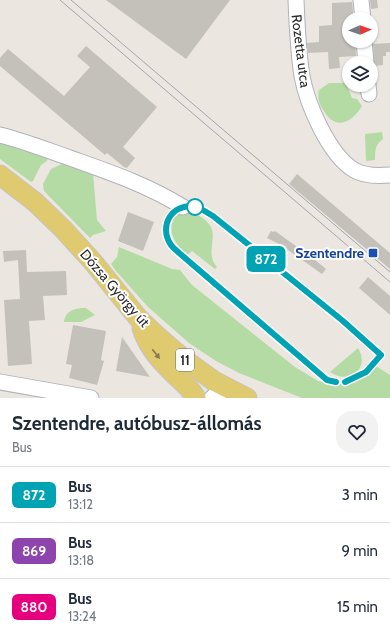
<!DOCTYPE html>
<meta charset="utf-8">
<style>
body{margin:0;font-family:Cabin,sans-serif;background:#f2f2f3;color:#1f2937;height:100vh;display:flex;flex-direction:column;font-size:15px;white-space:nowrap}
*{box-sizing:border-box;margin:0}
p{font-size:13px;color:#747a83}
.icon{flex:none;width:22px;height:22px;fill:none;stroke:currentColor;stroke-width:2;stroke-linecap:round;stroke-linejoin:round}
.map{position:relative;height:398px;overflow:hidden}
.details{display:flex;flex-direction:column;background:#fff;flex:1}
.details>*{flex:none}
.badge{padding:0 8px;border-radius:6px;font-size:14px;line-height:26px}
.needle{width:26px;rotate:88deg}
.fabs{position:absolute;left:342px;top:12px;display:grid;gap:8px}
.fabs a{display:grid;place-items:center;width:36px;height:36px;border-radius:50%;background:#fff;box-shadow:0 1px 3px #0004;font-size:20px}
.map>.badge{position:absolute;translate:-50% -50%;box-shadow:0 0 0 2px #fff}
.round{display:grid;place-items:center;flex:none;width:42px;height:42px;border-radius:16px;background:#f2f2f3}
.head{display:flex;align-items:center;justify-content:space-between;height:68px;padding:0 12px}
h1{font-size:19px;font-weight:700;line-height:30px}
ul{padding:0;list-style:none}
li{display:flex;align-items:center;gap:12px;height:56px;padding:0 12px;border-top:1px solid #e0e1e3}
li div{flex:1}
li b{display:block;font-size:15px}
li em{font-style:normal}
li .badge{min-width:44px;font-weight:700;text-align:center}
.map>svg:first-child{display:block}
.green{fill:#b4dba3}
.building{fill:#c4c1bb}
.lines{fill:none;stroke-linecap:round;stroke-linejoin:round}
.minor-casing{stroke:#b0b1ba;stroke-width:17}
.major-casing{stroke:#c4c4c4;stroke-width:21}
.minor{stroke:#fff;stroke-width:15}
.major{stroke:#e0ca70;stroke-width:19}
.tram{stroke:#a3a4b3;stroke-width:1}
.oneway{fill:#867a4e}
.line-casing{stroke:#fff;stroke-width:9}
.line{stroke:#00a3b4;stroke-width:6}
.stop-dot{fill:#fff;stroke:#00a3b4;stroke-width:2}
.transit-dot{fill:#1a4fb4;stroke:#fff;stroke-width:1.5}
.labels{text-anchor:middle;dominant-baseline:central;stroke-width:4;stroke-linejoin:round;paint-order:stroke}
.shield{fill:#fff;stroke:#6b6b6b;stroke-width:1}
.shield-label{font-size:13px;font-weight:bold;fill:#2b2b2b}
.street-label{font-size:14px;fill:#2b2b2b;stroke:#fff}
.transit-label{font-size:14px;font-weight:bold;fill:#164399;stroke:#fff;text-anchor:end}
</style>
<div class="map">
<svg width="390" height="398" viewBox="0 0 390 398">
<rect width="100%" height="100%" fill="#ebe7e0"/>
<g class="green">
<path d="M329 83H346L352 98 357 99 362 106C352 123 335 131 324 111 319 104 317 98 319 90Z"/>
<path d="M382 132 383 139C375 145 375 150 375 160L366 161 365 134Z"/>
<path d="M0 141 47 155 48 158 47 161 41 165 33 181 31 182 0 159Z"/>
<path d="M64 163 93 173 97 220 106 231 93 235 90 238 44 191 43 184 51 169Z"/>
<path d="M192 212C197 215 204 218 208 223 220 235 204 253 217 267L215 269 192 251 187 255C174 242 165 231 177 213Z"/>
<path d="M119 247 172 269 180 270 192 285 261 340 295 367 318 381 335 384 354 383 364 377 376 366 390 375V398H302L239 373 216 361 189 343 148 307 116 271 111 264 117 257Z"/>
<path d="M86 308 95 315 81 322H64C65 310 76 308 86 308Z"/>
<path d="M358 348C371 369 348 385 330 372Z"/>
</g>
<g class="building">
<path d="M106 0H230L186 59Z"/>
<path d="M370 0H377L378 8 371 9Z"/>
<path d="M352 2 354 19H349V41H355L356 56 339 57 340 68 329 69 328 52 308 53 307 43 319 42V26L332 25V3Z"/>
<path d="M390 43V52H386V56H383V65L374 66 373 44Z"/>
<path d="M86 46 157 107 123 147 135 158 127 168 124 167 107 153 105 155 0 66V58L8 49 64 96 90 67 77 56Z"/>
<path d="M297 174 390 253V269L289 184Z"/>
<path d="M128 212 154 222 143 251 118 241Z"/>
<path d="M271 231 274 232 275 231 314 259 326 269 322 274 281 245 267 238Z"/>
<path d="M26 250 27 272 66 271 67 295 43 296 45 320 29 321 32 364 8 366 4 300 20 299 18 260 4 262 3 251Z"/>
<path d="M368 277 390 296V315L359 288Z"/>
<path d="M73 325 106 331 101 360 104 361 97 385 69 378 72 365 66 364Z"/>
<path d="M122 337 150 377 116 371Z"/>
</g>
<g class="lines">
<g class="minor-casing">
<g id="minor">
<path d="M296 0C297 25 298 51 302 76 307 104 329 155 354 170 364 176 379 176 390 175"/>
<path d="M361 0 363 19"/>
<path d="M364 41 366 63"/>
<path d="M368 85 369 94"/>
<path d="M0 135C24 141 47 150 70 158 109 172 148 185 183 207"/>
<path d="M0 382 91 398"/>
<path d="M212 398C218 391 228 393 236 393"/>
</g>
</g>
<g class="major-casing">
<g id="major">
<path d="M0 175 35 202 63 229 93 262 139 319 157 336 185 360 214 381 247 398"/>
<path d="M142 328C148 348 161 361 175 375 183 382 191 389 196 398"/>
</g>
</g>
<use href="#minor" class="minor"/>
<use href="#major" class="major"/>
<g class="tram">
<path d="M60 0 390 282"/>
<path d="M71 0 390 272"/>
</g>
</g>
<defs><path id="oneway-solid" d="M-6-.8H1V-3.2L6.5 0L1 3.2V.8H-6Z"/></defs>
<use class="oneway" href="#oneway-solid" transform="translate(156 354) rotate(52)"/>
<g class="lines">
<g class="line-casing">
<path id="line" d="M336 382 327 380 178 252C176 250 173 248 171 245 158 226 172 202 196 207 202 209 208 213 213 216L343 321 381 355 366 372 345 382"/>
</g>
<use href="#line" class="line"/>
</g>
<circle class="stop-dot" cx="195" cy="207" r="8"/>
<rect class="transit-dot" x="368" y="248" width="10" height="10" rx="2"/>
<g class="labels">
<rect class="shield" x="176" y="349" width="18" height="22" rx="3"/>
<g class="shield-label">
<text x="185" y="360">11</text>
</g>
<g class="street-label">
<text transform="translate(301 51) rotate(83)">Rozetta utca</text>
<text transform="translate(115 288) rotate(49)">Dózsa György út</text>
</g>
<g class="transit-label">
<text x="364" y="253">Szentendre</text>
</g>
</g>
</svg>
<div class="fabs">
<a><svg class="needle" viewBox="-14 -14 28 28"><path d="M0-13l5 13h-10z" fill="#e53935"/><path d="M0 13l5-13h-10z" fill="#747a83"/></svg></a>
<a><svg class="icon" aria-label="layers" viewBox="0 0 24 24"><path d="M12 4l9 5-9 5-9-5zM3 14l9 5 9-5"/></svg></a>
</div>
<b class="badge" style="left:266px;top:259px;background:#00a3b4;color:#fff">872</b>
</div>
<section class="details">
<div class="head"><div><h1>Szentendre, autóbusz-állomás</h1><p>Bus</p></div><a class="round"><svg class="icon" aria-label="heart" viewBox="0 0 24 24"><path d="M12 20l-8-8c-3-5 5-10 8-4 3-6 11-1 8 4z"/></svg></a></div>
<ul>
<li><span class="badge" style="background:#00a3b4;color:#fff">872</span><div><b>Bus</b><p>13:12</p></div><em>3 min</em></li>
<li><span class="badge" style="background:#8e44ad;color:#fff">869</span><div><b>Bus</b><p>13:18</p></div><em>9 min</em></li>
<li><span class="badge" style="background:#e6007e;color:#fff">880</span><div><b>Bus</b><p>13:24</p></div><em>15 min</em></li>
</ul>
</section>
